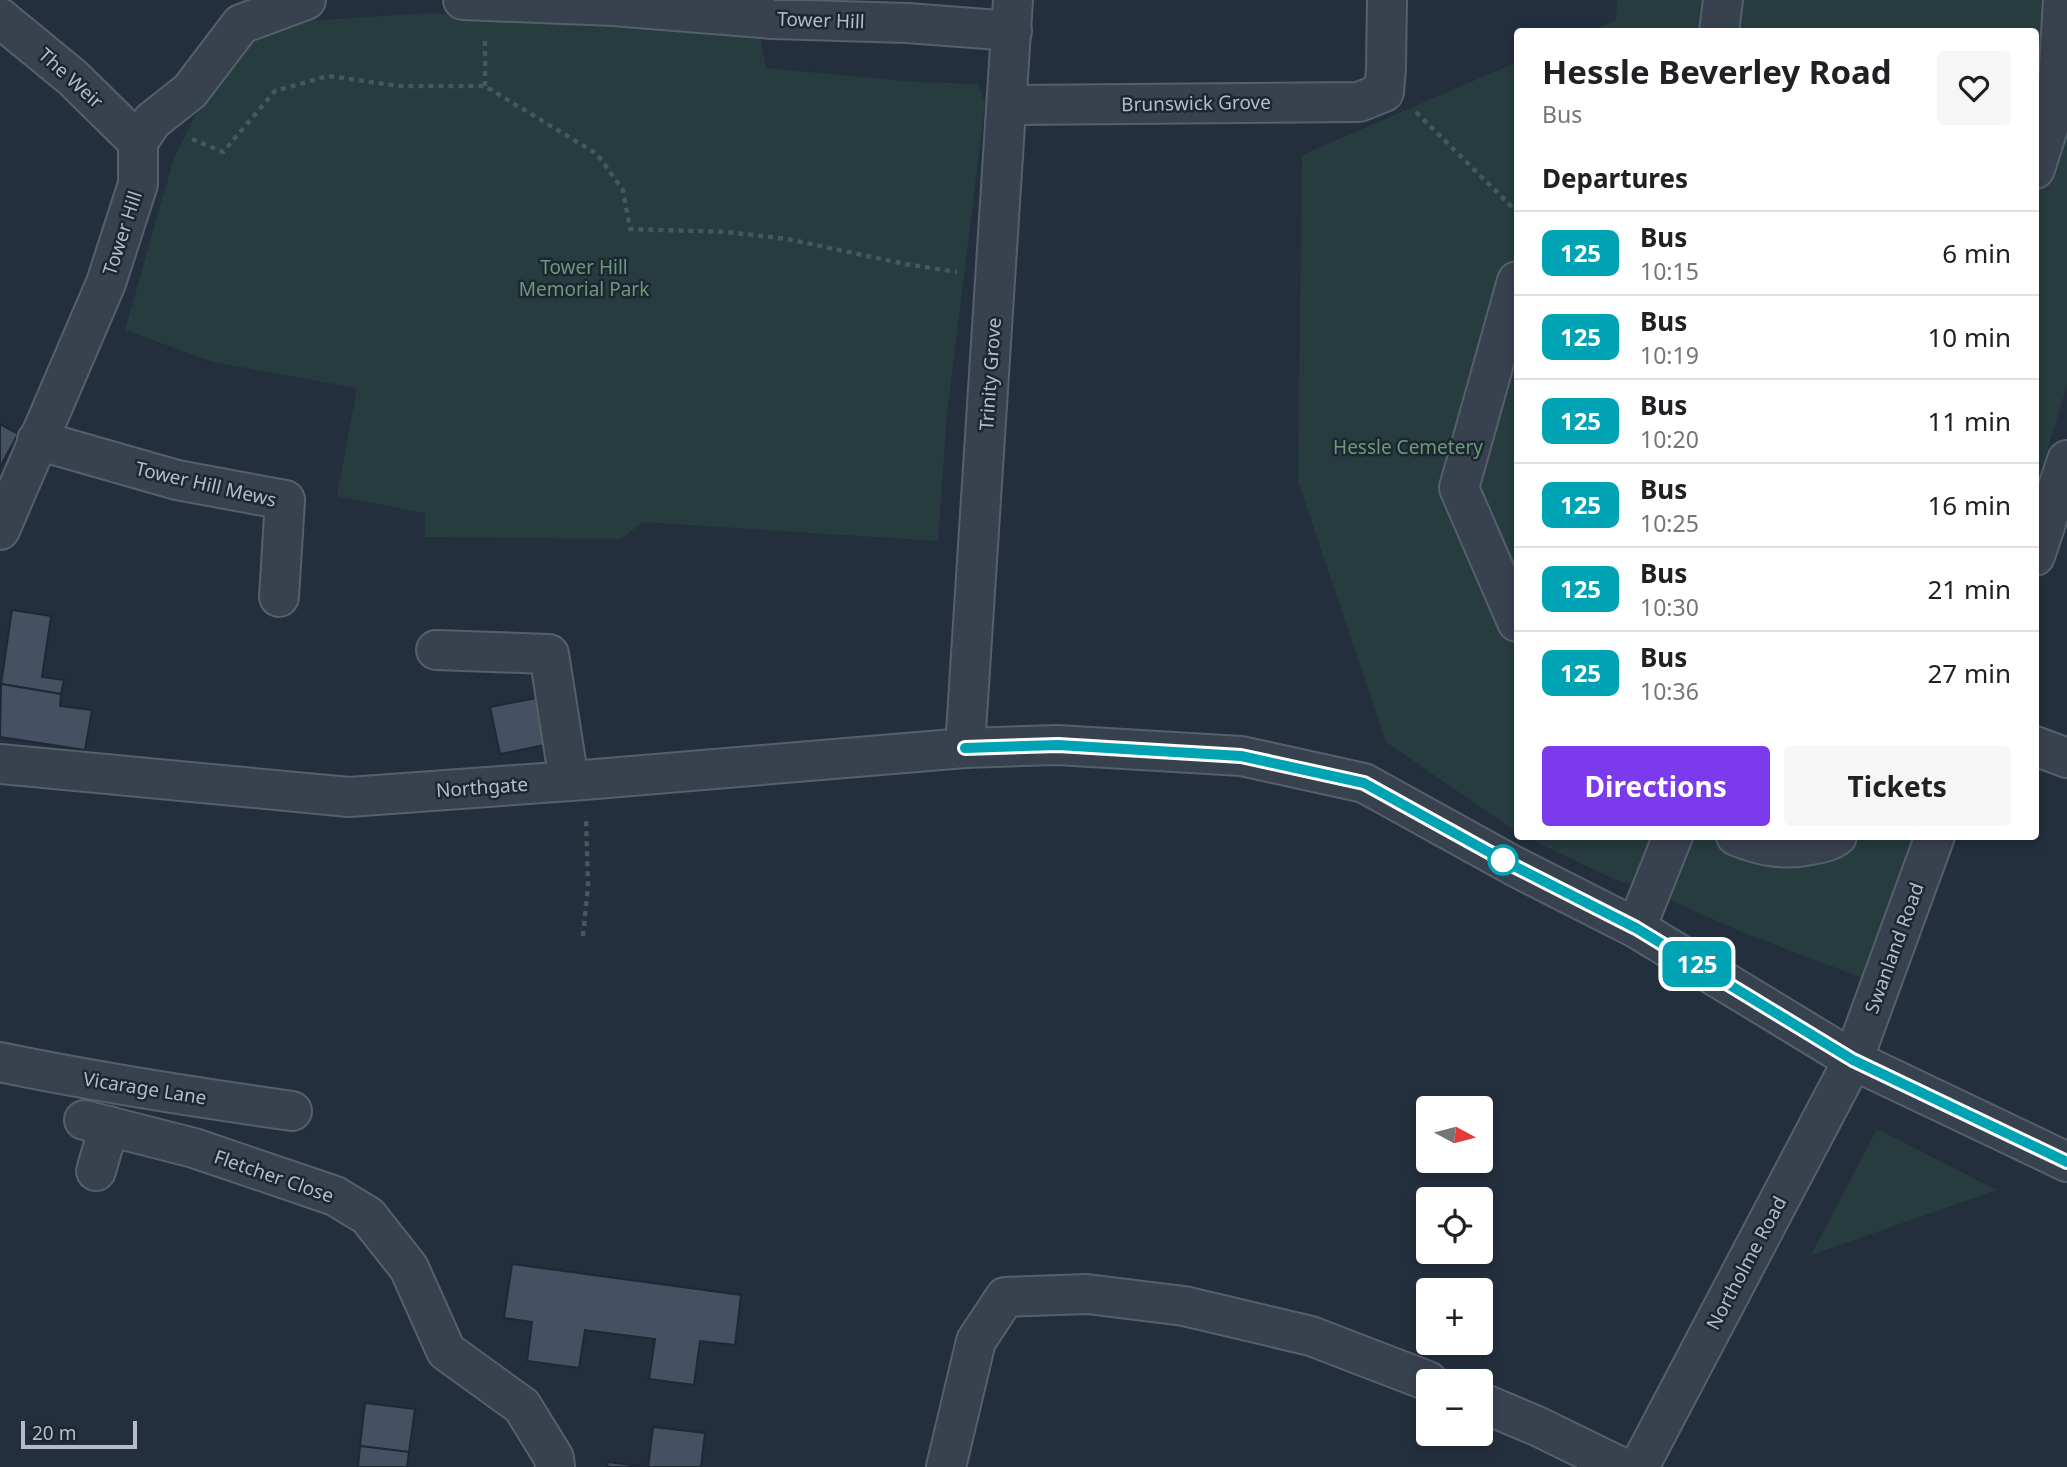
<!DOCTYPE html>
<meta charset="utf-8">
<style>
body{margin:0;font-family:"Noto Sans",sans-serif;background:#f6f6f6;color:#202124;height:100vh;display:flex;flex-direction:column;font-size:26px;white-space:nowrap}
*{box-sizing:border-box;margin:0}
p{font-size:23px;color:#757577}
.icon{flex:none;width:38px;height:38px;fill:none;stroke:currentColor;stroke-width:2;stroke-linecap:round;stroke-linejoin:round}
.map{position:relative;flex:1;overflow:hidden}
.drawer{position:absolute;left:1514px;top:28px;width:525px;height:812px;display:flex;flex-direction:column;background:#fff;border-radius:7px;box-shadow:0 4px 10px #0003}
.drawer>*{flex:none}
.badge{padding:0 14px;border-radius:10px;font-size:24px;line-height:46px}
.needle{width:46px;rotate:97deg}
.controls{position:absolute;left:1416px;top:1096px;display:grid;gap:14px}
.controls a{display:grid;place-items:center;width:77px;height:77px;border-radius:7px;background:#fff;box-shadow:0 4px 10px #0003;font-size:35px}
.scale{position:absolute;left:21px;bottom:18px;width:116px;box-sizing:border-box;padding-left:7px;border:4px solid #b4bcc9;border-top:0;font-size:19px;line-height:24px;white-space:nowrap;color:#b4bcc9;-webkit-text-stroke:5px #1d2633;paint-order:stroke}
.map>.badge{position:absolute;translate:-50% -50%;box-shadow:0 0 0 4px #fff}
h2{padding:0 28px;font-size:26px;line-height:63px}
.round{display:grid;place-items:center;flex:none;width:74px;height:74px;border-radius:7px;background:#f6f6f6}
.summary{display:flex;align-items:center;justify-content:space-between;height:119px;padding:0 28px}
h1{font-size:33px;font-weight:700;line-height:52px}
.action{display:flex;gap:14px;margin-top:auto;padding:14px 28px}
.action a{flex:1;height:80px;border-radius:7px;background:#7c3aed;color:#fff;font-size:28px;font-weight:700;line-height:80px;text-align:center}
.action a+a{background:#f6f6f6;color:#202124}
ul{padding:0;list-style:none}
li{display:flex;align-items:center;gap:21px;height:84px;padding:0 28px;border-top:2px solid #e0e0e0}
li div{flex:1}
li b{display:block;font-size:26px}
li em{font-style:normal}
li .badge{min-width:77px;font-weight:700;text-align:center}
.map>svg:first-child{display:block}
.green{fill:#263c3f}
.building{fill:#455162;stroke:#1f2835;stroke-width:2}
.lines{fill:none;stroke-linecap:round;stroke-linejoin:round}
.minor-casing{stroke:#565f6c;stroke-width:42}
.path{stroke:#44595c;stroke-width:4.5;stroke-dasharray:5 5;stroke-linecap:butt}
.minor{stroke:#38414e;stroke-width:38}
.line-casing{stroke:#fff;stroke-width:16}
.line{stroke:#00a3b4;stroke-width:10}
.stop-dot{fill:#fff;stroke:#00a3b4;stroke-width:3.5}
.labels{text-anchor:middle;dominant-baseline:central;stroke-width:5;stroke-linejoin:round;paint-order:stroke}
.street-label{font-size:19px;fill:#b4bcc9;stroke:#1d2633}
.park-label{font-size:19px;fill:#6b9a76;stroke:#1d2633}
</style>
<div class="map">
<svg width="2067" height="1467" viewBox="0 0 2067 1467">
<rect width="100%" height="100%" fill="#242f3e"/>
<g class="green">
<path d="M1617 0H2067V386L2035 490V32H1590L1616 20Z"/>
<path d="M430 13 545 23 760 36 766 68 915 82 978 84 985 104 947 414 938 541 643 522 621 539 425 537V513L337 496 357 388 213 362 125 330 174 158 196 114 238 51 275 23Z"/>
<path d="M1517 62V832L1386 742 1298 481 1302 155Z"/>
<path d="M1526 837H1925L1876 983 1744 933 1652 892 1607 876Z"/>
<path d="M1877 1129 1997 1190 1811 1255Z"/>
</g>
<g class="building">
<path d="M0 424 18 434 0 467Z"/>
<path d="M12 610 51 616 42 677 64 680 61 694 1 684Z"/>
<path d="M1 684 61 694 60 706 92 710 85 750 0 737Z"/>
<path d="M541 697 550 744 500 754 490 707Z"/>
<path d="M512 1264 741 1295 735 1345 700 1341 694 1385 649 1379 655 1339 585 1330 579 1368 527 1361 532 1322 504 1318Z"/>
<path d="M365 1403 415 1409 409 1452 360 1446Z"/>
<path d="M653 1427 705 1433 701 1467H607L608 1462 648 1467Z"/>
<path d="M360 1446 409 1452 407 1467H358Z"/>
</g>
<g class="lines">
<g class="minor-casing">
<g id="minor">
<path d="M463 0 613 6 773 19 907 23 1012 31"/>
<path d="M0 18 73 78 138 142"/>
<path d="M1719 32 1723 0"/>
<path d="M1007 105 1359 102 1384 92 1386 69 1387 0"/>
<path d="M2035 169 2057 100 2063 0"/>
<path d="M1517 281 1459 488 1517 622"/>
<path d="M37 440 177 480 285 500 279 597"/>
<path d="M0 530 106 283 138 184V142L152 121 190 91 241 24 306 0"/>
<path d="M2035 556 2067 460"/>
<path d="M436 650 549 654 569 781"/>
<path d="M2035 746 2067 758"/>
<path d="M965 748 1013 0"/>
<path d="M0 764 349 797 584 780 965 748 1057 745 1241 756 1364 783 1514 866 1636 928 1853 1060 2067 1162"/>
<path d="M1736 836C1761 846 1784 851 1811 845 1821 843 1829 842 1837 836"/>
<path d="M1636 928 1673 836"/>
<path d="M0 1062C96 1082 194 1097 292 1111"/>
<path d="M84 1120 194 1148 335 1196 368 1216 409 1268 446 1351 522 1406 554 1458 555 1467"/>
<path d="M96 1171 109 1126"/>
<path d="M1480 1402 1537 1426 1621 1467"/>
<path d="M946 1467 976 1341 1005 1297 1087 1294 1184 1306 1311 1336 1428 1381"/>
<path d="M1639 1467 1853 1060 1935 836"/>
</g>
</g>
<g class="path">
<path d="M485 86V40"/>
<path d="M1416 112 1517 212"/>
<path d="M192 139 223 152 275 91 328 76 399 86H485L597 154 623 190 630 229 727 232 787 239 905 264 957 272"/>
<path d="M583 936 588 886 586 816"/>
</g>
<use href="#minor" class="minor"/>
</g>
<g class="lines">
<g class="line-casing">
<path id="line" d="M965 748 1058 745 1241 756 1364 783 1514 866 1636 928 1853 1060 2067 1162"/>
</g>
<use href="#line" class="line"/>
</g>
<circle class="stop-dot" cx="1503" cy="860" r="14"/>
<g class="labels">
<g class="street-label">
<text transform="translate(821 20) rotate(2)">Tower Hill</text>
<text transform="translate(71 78) rotate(42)">The Weir</text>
<text transform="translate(1196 103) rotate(-1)">Brunswick Grove</text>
<text transform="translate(122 233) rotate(-72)">Tower Hill</text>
<text transform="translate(990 374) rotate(-86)">Trinity Grove</text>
<text transform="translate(206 484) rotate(13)">Tower Hill Mews</text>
<text transform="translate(482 787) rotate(-4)">Northgate</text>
<text transform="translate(1894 948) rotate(-70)">Swanland Road</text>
<text transform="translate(145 1088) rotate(9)">Vicarage Lane</text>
<text transform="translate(274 1176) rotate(19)">Fletcher Close</text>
<text transform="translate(1746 1263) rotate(-62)">Northolme Road</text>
</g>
<g class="park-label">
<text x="584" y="267">Tower Hill<tspan x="584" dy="22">Memorial Park</tspan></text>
<text x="1408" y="447">Hessle Cemetery</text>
</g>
</g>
</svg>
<div class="controls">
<a><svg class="needle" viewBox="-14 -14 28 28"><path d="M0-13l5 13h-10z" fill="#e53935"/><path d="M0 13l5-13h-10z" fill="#757577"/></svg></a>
<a><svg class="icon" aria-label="locate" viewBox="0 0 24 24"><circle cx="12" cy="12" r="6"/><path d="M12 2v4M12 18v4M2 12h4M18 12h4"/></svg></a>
<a>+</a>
<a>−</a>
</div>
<div class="scale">20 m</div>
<b class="badge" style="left:1697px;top:964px;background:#00a3b4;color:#fff">125</b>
<section class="drawer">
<div class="summary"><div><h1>Hessle Beverley Road</h1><p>Bus</p></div><a class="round"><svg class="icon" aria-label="heart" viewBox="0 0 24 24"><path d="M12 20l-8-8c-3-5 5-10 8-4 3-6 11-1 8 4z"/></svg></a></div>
<h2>Departures</h2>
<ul>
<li><span class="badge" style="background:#00a3b4;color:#fff">125</span><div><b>Bus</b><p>10:15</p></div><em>6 min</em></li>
<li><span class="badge" style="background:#00a3b4;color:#fff">125</span><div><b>Bus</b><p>10:19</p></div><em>10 min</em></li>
<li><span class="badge" style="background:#00a3b4;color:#fff">125</span><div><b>Bus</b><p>10:20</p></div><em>11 min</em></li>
<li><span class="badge" style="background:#00a3b4;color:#fff">125</span><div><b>Bus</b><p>10:25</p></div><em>16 min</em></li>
<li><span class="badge" style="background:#00a3b4;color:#fff">125</span><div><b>Bus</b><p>10:30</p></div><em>21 min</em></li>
<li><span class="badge" style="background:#00a3b4;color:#fff">125</span><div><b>Bus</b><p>10:36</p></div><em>27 min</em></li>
</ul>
<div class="action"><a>Directions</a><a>Tickets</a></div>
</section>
</div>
